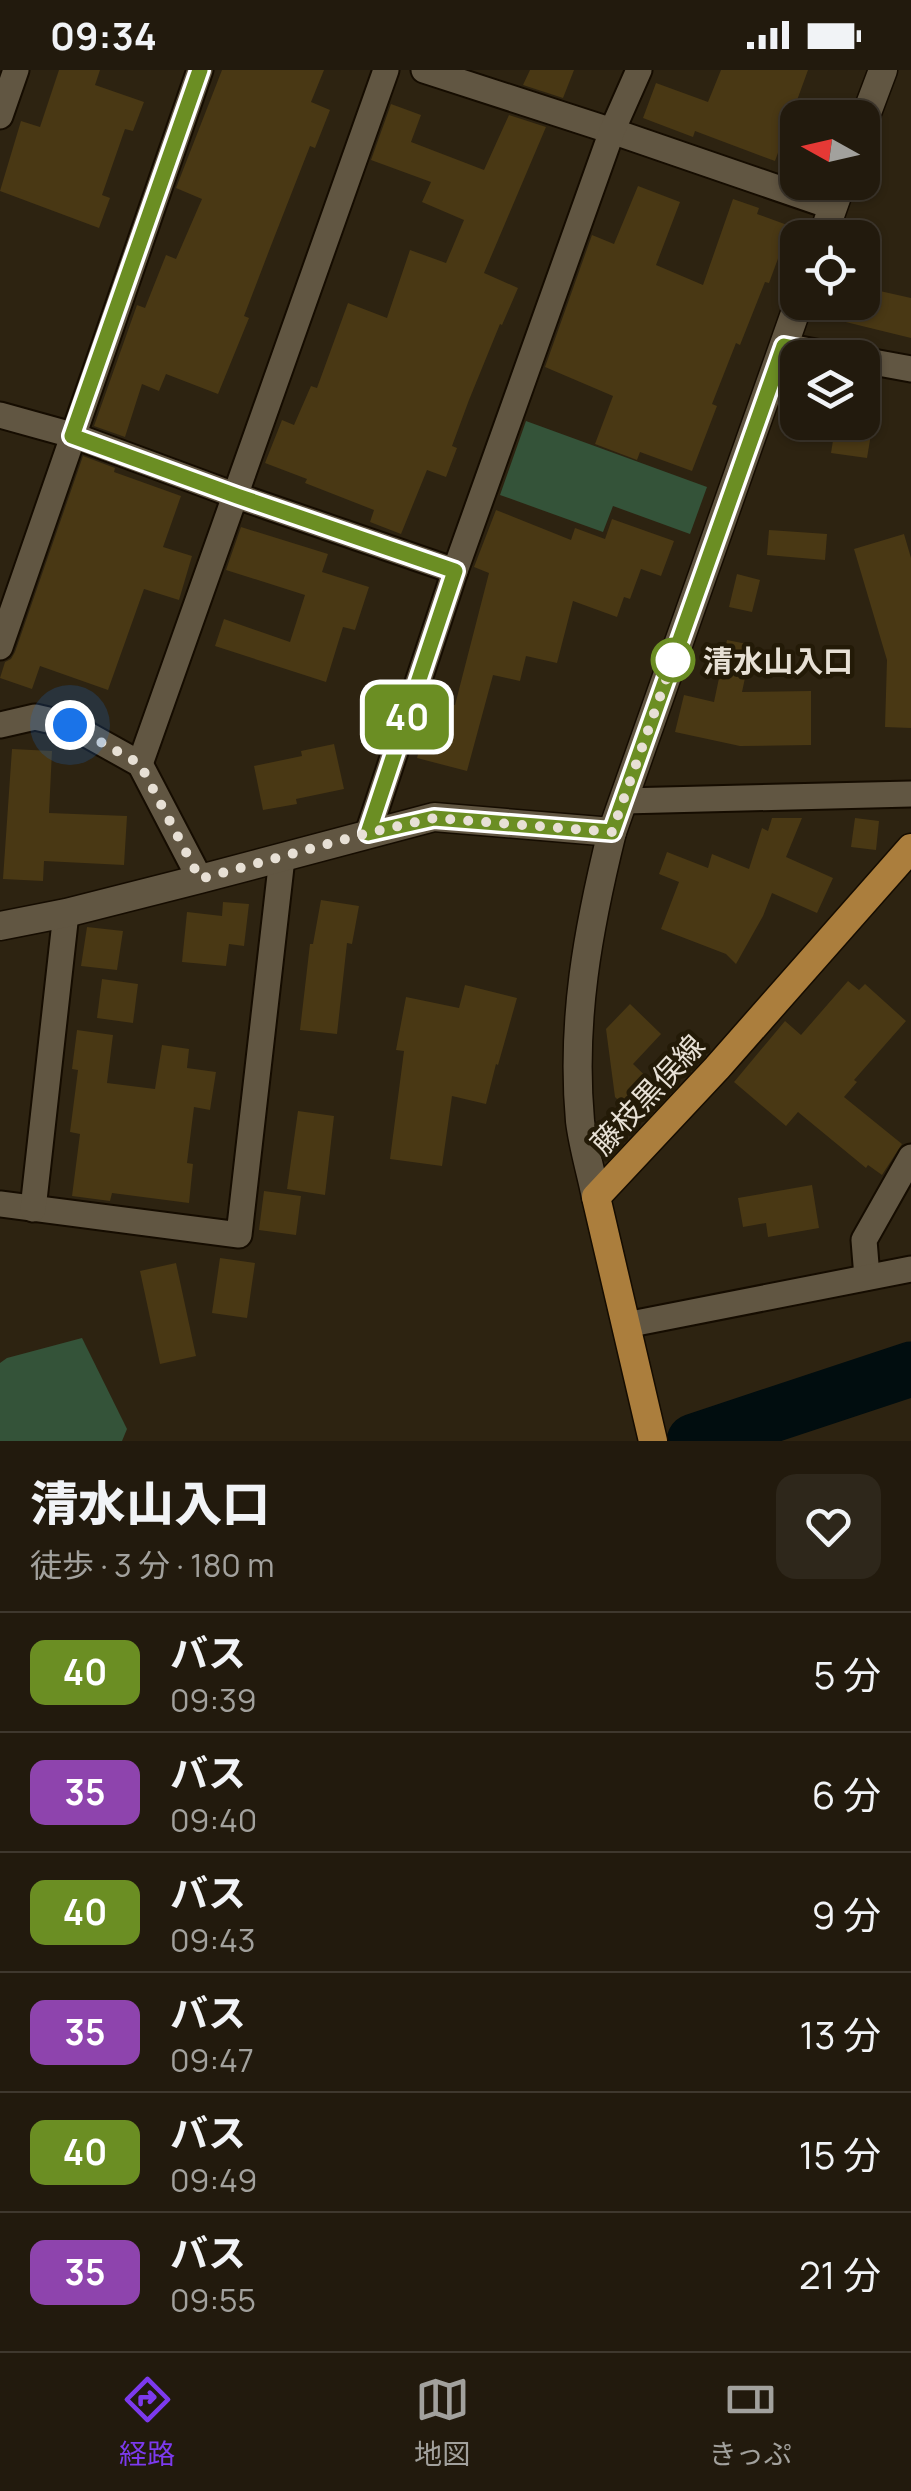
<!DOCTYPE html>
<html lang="ja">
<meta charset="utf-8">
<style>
body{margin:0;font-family:Manrope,"Noto Sans JP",sans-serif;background:#2e271b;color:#f1f3f6;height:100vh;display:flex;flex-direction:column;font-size:38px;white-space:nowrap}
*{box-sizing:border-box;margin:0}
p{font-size:32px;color:#a2a19d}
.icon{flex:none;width:55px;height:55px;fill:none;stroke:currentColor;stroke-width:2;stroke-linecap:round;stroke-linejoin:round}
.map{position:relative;height:1371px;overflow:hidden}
.panel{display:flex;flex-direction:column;background:#221a0d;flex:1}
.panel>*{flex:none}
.badge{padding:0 20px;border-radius:15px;font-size:35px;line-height:65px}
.needle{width:65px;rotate:278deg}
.controls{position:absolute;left:780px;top:30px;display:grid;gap:20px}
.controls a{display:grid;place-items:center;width:100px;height:100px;border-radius:20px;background:#221a0d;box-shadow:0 2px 8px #0004,0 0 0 2px #3f382e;font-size:50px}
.you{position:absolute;width:50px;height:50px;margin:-25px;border:8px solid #fff;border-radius:50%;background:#1a73e8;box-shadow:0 0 0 15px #1a73e833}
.map>.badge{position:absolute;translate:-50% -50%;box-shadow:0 0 0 5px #fff}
.round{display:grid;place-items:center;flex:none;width:105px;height:105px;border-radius:20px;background:#2e271b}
.overview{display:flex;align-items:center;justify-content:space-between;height:170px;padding:0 30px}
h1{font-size:48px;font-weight:800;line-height:75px}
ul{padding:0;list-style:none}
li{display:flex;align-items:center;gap:30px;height:120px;padding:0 30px;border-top:2px solid #3f382e}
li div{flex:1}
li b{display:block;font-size:38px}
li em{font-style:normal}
li .badge{min-width:110px;font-weight:700;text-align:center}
.status{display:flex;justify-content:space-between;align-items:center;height:70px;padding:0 50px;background:#221a0d;direction:ltr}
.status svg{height:28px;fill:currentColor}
.menu{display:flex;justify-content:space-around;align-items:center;height:140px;border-top:2px solid #3f382e;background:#221a0d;font-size:28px;color:#a2a19d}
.menu a{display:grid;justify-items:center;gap:5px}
.menu .on{color:#7c3aed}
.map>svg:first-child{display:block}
.green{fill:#345339}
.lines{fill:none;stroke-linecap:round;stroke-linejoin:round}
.river{stroke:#010d0f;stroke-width:55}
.building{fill:#493814}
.minor-casing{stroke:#150c00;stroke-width:29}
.tertiary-casing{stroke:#150c00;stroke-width:31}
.primary-casing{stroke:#150c00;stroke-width:31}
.minor{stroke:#615642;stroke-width:25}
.tertiary{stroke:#615642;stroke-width:28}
.primary{stroke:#ab7e3d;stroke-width:28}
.line-casing{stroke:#fff;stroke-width:22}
.line{stroke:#6b8e23;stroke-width:15}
.walk{stroke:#e7e0d5;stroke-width:10;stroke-dasharray:0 18}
.stop-dot{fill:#fff;stroke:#6b8e23;stroke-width:5}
.labels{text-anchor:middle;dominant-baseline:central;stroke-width:9;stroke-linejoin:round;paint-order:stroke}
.stop-label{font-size:30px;font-weight:bold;fill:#e7e0d5;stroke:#231a07;text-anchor:start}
.street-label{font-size:30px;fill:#e7e0d5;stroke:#231a07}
</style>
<div class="status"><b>09:34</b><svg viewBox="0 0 49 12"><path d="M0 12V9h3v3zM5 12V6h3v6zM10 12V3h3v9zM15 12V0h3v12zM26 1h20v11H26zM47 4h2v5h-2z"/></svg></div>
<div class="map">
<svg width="911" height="1371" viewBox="0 0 911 1371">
<rect width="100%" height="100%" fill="#2d2311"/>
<g class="green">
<path d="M526 351 707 417 690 464 613 436 603 462 500 425Z"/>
<path d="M82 1268 127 1359 122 1371H0V1293L7 1288Z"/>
</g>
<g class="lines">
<path class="river" d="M694 1371 911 1299"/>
</g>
<g class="building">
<path d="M59 0H100L95 15 144 32 133 61 125 59 102 125 110 128 99 158 0 121 21 51 40 57Z"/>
<path d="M222 0H324L311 32 330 40 315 78 310 76 272 173 244 246 249 248 218 324 166 304 159 321 142 314 125 367 94 356 137 235 145 238 166 185 176 189 202 129 176 118Z"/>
<path d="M530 0H574L563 28 523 15Z"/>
<path d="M721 0H808L775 91 695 61 693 67 643 48 656 13 708 32Z"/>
<path d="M391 34 421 45 411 72 484 100 509 45 546 57 484 203 518 218 502 255 500 254 469 330 452 376 457 378 446 407 427 400 401 464 370 452 374 440 305 413 307 409 265 393 282 350 294 355 311 316 317 318 348 233 387 248 410 180 446 193 464 150 422 132 431 112 371 90Z"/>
<path d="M638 116 680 132 656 195 703 215 733 129 759 138 757 144 790 156 769 213 765 212 740 275 736 273 712 334 717 336 692 401 640 382 637 390 595 374 613 326 545 297 592 165 614 174Z"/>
<path d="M862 217 911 228V268L813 244 816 232H862Z"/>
<path d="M836 352H873L867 388 831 383Z"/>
<path d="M83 386 115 398 114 402 181 426 163 477 192 486 179 530 144 519 108 620 40 596 32 619 0 608 5 592 11 589 15 582Z"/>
<path d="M496 440 571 470 575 458 605 469 612 449 674 471 661 506 641 499 630 529 624 527 617 547 573 531 557 593 526 586 520 611 493 605 467 701 417 688 433 629 455 635 489 503 474 497Z"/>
<path d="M241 457 328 484 322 502 369 517 355 560 343 557 326 612 215 576 224 549 290 572 305 525 226 500Z"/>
<path d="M769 460 827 464 825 490 767 485Z"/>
<path d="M904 464 911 488V658L885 657 887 590 854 479Z"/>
<path d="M737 504 760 510 752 542 729 537Z"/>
<path d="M727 570 752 575 742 622 811 621V675L740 676 675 662 684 625 714 632Z"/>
<path d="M334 674 344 719 296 729 297 734 263 740 254 696 302 686 301 681Z"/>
<path d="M12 679 52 681 49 743 127 746 124 795 44 791 43 811 3 809Z"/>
<path d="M772 748H802L786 787 833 808 817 843 772 823 763 846 736 894 726 884 661 859 679 812 659 804 667 782 708 798 712 784 749 799 762 758 768 761Z"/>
<path d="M855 748 879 751 876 780 851 777Z"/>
<path d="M321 830 359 836 352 874 347 873 337 964 300 960 310 874H313Z"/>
<path d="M223 832 249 834 244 876 229 874 226 896 182 892 187 842 222 846Z"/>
<path d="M87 857 123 861 117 900 81 896Z"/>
<path d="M102 909 138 914 133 953 97 948Z"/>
<path d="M848 911 859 920 865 914 906 951 854 1010 857 1012 844 1027 902 1074 882 1105 868 1095 866 1098 798 1042 786 1056 734 1012 785 951 801 965Z"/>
<path d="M465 915 517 928 498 995 496 994 486 1034 452 1026 442 1096 390 1089 404 981 396 980 406 927 459 938Z"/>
<path d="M630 934 661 964 633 994 660 1020 635 1046 615 1027 606 959Z"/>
<path d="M77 960 113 965 107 1013 155 1019 162 975 189 979 187 998 216 1002 210 1040 194 1037 187 1093 193 1094 189 1133 112 1123 110 1131 72 1126 80 1064 70 1062 78 1000 72 999Z"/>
<path d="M298 1041 334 1046 325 1125 287 1119Z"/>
<path d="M812 1115 819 1158 768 1167 766 1153 743 1157 738 1128Z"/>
<path d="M264 1121 301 1126 296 1165 259 1160Z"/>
<path d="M220 1188 255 1193 247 1248 212 1243Z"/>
<path d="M176 1193 196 1286 160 1294 140 1201Z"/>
</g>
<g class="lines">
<g class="minor-casing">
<g id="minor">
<path d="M424 0 612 61 833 137"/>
<path d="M0 46 16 0"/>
<path d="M784 276 847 288"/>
<path d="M862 290 911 299"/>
<path d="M0 345 72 365 237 426 455 501"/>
<path d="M0 577 200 0"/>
<path d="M0 655 35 647 70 655 140 694 200 809"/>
<path d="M140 694 386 0"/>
<path d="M623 731 911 724"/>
<path d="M368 763 455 501 612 61 639 0"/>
<path d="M0 1134 239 1165 282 788"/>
<path d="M33 1139 66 843"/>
<path d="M867 1207 864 1170 911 1087"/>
<path d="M626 1255 911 1199"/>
</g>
</g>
<g class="tertiary-casing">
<g id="tertiary">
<path d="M862 56 883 0"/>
<path d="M822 168 842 112"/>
<path d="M0 856 66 843 200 809 434 747 612 762"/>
<path d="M596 1127C591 1102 583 1076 580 1051 571 951 588 859 612 762L799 232"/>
</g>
</g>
<g class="primary-casing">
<path id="primary" d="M653 1371 596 1127 717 998 911 778"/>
</g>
<use href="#minor" class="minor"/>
<use href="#tertiary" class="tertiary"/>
<use href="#primary" class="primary"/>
</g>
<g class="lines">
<g class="line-casing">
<path id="line" d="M200 0 72 366 237 426 455 501 368 763 434 748 612 762 784 276 847 288"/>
</g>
<use href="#line" class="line"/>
<path class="walk" d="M70 655 140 694 200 809 368 763 434 748 612 762 673 590"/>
</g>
<circle class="stop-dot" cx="673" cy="590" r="20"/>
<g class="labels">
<g class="stop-label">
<text x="703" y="590">清水山入口</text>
</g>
<g class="street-label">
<text transform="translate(647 1024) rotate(-47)">藤枝黒俣線</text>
</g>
</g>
</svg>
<div class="controls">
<a><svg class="needle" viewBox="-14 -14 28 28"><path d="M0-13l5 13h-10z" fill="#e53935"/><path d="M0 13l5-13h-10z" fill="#a2a19d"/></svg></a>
<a><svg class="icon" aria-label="locate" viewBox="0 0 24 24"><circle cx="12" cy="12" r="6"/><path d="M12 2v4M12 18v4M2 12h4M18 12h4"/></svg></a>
<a><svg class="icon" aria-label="layers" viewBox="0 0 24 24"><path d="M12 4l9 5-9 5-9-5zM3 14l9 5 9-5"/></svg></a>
</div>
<div class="you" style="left:70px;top:655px"></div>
<b class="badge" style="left:407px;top:647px;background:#6b8e23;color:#fff">40</b>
</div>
<section class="panel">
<div class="overview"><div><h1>清水山入口</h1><p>徒歩 · 3 分 · 180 m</p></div><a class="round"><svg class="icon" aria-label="heart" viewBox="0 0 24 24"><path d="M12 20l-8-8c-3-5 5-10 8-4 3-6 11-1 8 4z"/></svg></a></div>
<ul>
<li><span class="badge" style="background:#6b8e23;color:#fff">40</span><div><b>バス</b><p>09:39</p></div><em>5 分</em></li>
<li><span class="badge" style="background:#8e44ad;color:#fff">35</span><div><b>バス</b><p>09:40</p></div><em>6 分</em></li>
<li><span class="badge" style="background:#6b8e23;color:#fff">40</span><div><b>バス</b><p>09:43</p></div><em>9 分</em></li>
<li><span class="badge" style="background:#8e44ad;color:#fff">35</span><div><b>バス</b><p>09:47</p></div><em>13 分</em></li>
<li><span class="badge" style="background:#6b8e23;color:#fff">40</span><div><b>バス</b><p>09:49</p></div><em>15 分</em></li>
<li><span class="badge" style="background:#8e44ad;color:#fff">35</span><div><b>バス</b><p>09:55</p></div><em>21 分</em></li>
</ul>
</section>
<nav class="menu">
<a class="on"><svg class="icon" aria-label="directions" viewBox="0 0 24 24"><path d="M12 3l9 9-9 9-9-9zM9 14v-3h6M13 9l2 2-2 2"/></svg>経路</a>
<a><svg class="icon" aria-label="map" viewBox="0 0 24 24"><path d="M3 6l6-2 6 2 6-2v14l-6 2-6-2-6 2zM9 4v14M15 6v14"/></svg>地図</a>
<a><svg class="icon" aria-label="tickets" viewBox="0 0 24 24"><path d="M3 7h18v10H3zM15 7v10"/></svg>きっぷ</a>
</nav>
